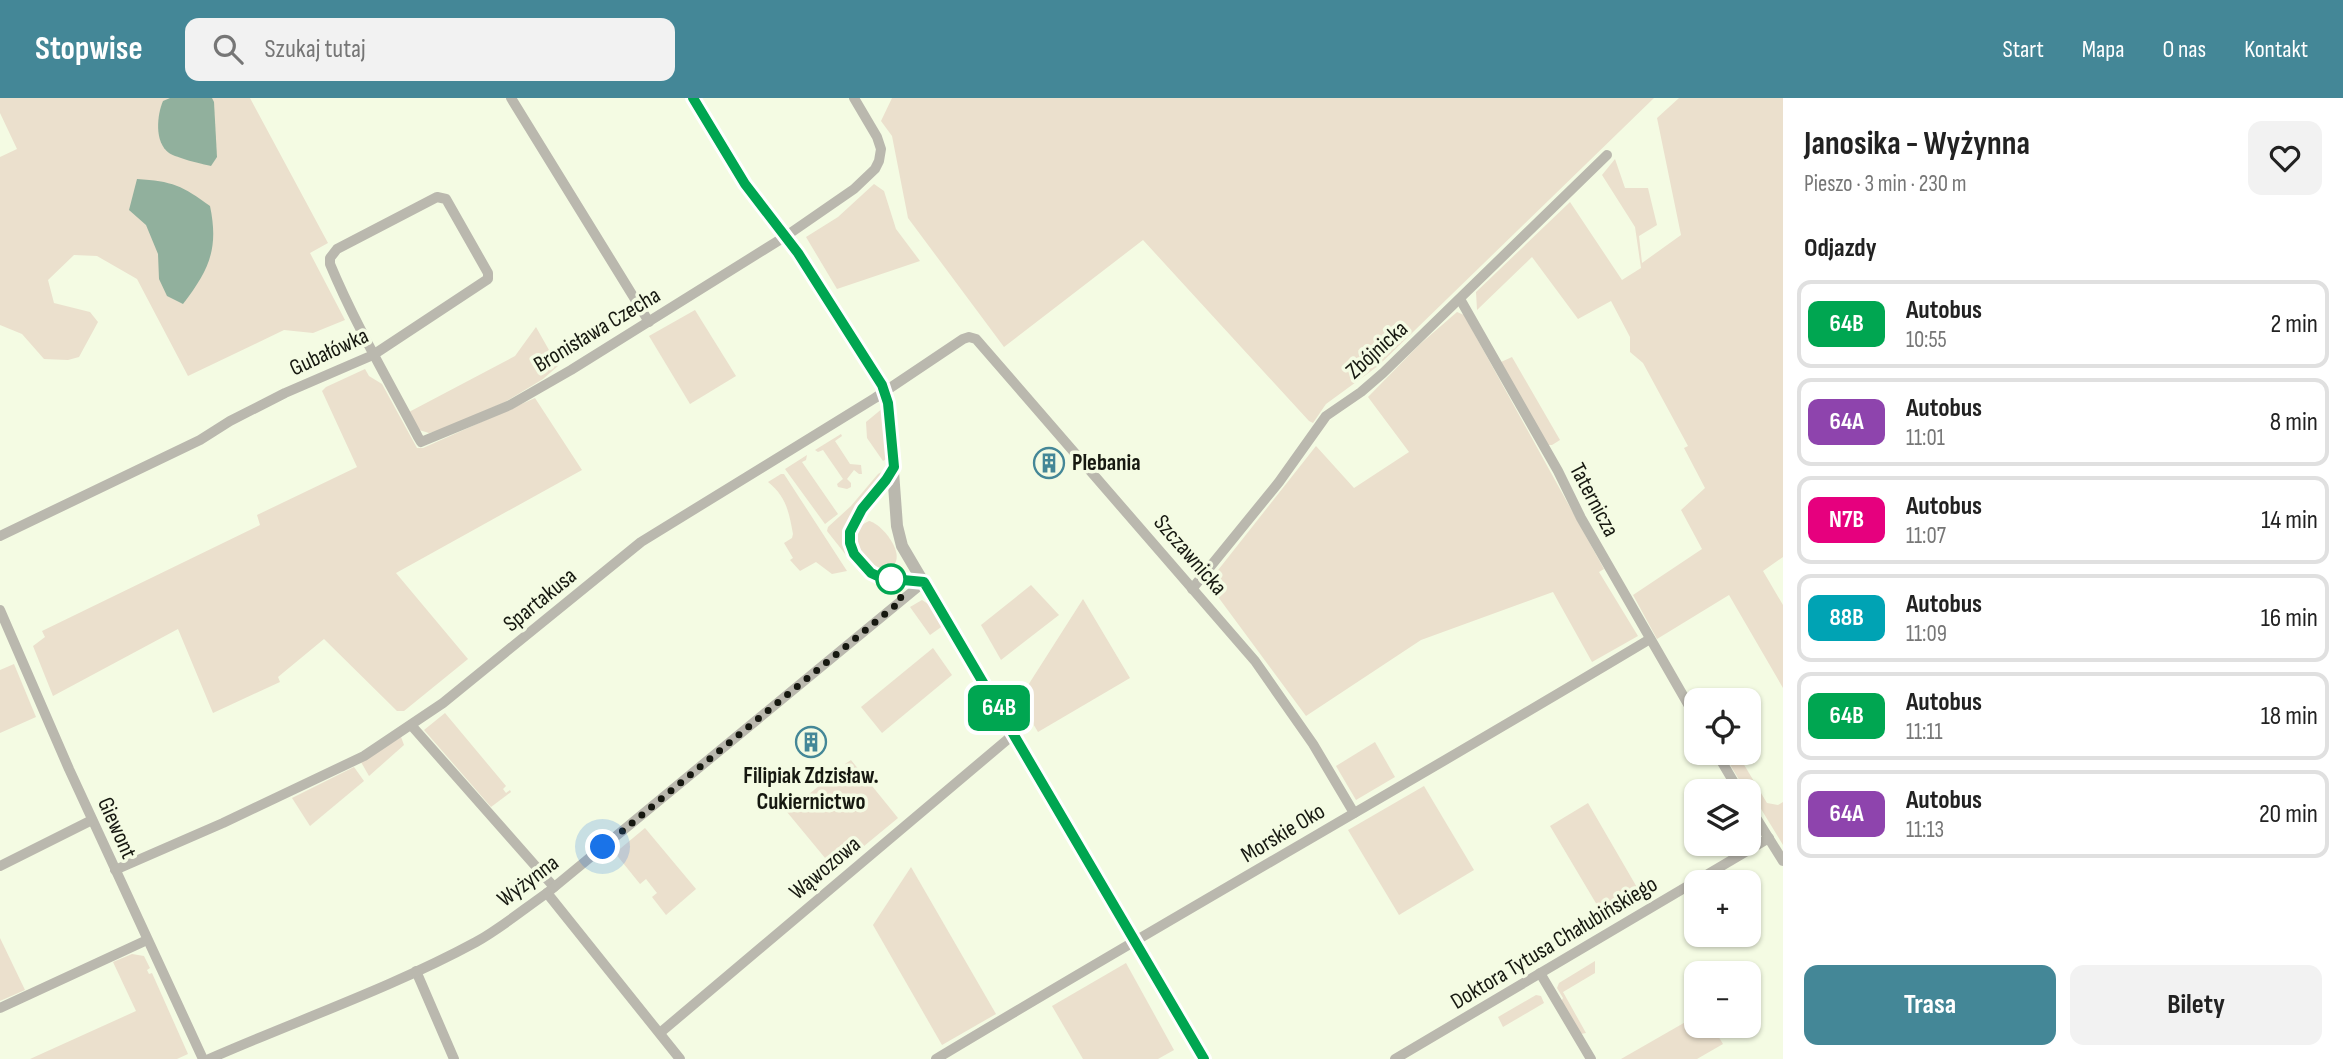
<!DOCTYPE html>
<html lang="pl">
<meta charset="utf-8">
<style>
body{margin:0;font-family:"Sofia Sans Condensed",sans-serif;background:#f2f2f2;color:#222;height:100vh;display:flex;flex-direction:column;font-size:26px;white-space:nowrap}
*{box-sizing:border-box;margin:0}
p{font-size:23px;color:#767676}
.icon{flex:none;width:38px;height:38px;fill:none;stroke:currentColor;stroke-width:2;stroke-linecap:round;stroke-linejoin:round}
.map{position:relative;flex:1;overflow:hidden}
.drawer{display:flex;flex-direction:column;background:#fff;width:560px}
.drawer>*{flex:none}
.badge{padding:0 14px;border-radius:10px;font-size:24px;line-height:46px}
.fabs{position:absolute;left:1684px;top:590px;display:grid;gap:14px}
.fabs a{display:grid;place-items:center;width:77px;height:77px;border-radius:14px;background:#fff;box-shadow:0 2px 5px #0004;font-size:35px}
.you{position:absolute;width:35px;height:35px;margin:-18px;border:5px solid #fff;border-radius:50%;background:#1a73e8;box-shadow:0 0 0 10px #1a73e833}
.map>.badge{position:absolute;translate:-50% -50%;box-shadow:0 0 0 4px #fff}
h2{padding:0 21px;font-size:26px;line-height:63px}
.round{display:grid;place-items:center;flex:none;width:74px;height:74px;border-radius:14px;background:#f2f2f2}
.overview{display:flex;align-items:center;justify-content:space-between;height:119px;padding:0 21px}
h1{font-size:33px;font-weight:700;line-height:52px}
.primary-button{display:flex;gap:14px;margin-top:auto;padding:14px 21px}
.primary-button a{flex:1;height:80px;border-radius:14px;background:#448797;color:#fff;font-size:28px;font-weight:700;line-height:80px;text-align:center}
.primary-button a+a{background:#f2f2f2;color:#222}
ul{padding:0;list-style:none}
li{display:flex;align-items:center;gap:21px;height:88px;margin:0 14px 10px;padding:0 7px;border:4px solid #e0e0e0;border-radius:14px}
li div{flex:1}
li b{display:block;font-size:26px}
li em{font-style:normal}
li .badge{min-width:77px;font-weight:700;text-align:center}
header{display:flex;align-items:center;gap:42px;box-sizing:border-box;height:98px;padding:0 35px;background:#448797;color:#fff}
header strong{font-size:33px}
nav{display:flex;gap:38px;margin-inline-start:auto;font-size:24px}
.search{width:490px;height:63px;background:#f2f2f2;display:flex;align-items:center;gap:18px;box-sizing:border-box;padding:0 24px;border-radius:14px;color:#767676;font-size:26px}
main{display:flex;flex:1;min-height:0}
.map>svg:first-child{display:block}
.green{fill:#ebe0cd}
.water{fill:#91b09d}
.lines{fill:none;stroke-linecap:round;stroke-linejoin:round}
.minor{stroke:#bab8ae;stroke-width:10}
.tertiary{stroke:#bab8ae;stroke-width:12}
.line-casing{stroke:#fff;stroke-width:16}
.line{stroke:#00a651;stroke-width:10}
.walk{stroke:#161810;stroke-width:7;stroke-dasharray:0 12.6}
.stop-dot{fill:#fff;stroke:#00a651;stroke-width:3.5}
.labels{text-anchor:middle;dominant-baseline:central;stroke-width:7;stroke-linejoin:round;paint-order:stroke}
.street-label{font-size:23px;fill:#161810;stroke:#f4fbe3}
.poi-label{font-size:23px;font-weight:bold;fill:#161810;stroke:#f4fbe3;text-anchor:start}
</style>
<header>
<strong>Stopwise</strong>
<div class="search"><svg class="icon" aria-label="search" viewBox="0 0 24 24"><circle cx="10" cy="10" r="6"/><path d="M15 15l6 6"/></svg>Szukaj tutaj</div>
<nav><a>Start</a><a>Mapa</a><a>O nas</a><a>Kontakt</a></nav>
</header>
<main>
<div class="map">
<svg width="1783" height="961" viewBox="0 0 1783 961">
<rect width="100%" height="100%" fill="#f4fbe3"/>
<g class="green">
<path d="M0 0H250L328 145 310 155 345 222 313 235 284 232 188 278 137 181 97 158 74 157 48 182 54 205 90 214 98 224 79 259 68 262 44 261 22 236 0 227V59L17 51 0 15Z"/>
<path d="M892 0H1654L1378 268 1326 306 1313 325 1309 323 1143 142 1004 249 908 120 892 38 881 23Z"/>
<path d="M1679 0H1783V459L1763 473 1783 507V590L1729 497 1657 541 1633 497 1702 451 1681 412 1705 390 1684 350 1688 348 1643 265 1630 254V239L1611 203 1578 221 1532 159 1477 212 1476 194 1570 104 1622 182 1641 170 1635 129 1602 77 1615 61 1625 90H1648L1657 127 1639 138 1642 165 1681 137 1657 20Z"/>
<path d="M874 86 884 93 896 131 920 163 837 191 806 139 838 119Z"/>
<path d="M695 212 736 278 690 306 649 238Z"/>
<path d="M1457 214 1464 217 1604 471 1599 474 1638 538 1592 564 1553 494 1421 542 1306 618 1210 488 1211 481 1316 348 1354 390 1409 354 1368 299 1419 247Z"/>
<path d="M536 229 558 268 543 281 505 304 441 332 429 335 419 332 409 314 515 258Z"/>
<path d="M1512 259 1560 342 1552 347H1546L1501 264Z"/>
<path d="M365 271 369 278 382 286 417 350H423L535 300 582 372 396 475 468 561 404 613H397L324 541 278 579 280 584 213 615 178 531 53 598 33 548 45 539 42 533 260 427 257 417 357 369 322 293 326 289Z"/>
<path d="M883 310 886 361 883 363 867 340 866 324Z"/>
<path d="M841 336 842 338 835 343 850 366 861 367 862 376H859L854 372 847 381 851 385V389L847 391 838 389 837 386 843 381 823 352 818 354 815 352Z"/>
<path d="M807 357 806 362 802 364 838 416 825 426 785 371Z"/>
<path d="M885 372 842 433 846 457 827 433 828 429 851 408 878 376Z"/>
<path d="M781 376H784L847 473 832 476 816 464 800 473 790 462 793 460 784 445 792 440 793 436C789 414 786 398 768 384Z"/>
<path d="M869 423C883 426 909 460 890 470 874 478 838 436 869 423Z"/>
<path d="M1031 487 1059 517 1001 562 981 527Z"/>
<path d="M1083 501 1130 580 1038 634 1016 597 1025 592Z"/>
<path d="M922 502 931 508 944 527 930 537 910 509Z"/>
<path d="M933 550 952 577 882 635 861 609Z"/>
<path d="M14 566 36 619 0 635V572Z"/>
<path d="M445 615 506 688 503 691 506 695 510 692 511 694 491 709 424 632Z"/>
<path d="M401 639 404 647 369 678 361 664Z"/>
<path d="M1375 644 1395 679 1356 702 1336 668Z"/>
<path d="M1723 655H1737L1767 705 1778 707 1783 704V747L1758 706 1753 705 1748 693H1746Z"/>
<path d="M851 662 898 720 835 772 787 714 841 670 845 676 850 673 845 666Z"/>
<path d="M354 669 364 683 310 728 292 700Z"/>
<path d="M1424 688 1474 772 1399 817 1348 732Z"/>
<path d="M1588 705 1642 798 1612 816 1613 804 1600 812 1550 728Z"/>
<path d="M645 730 696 791 666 817 652 799 657 795 646 781 640 786 615 755Z"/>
<path d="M911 769 996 916 942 947 873 827Z"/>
<path d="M0 840 25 892 0 903Z"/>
<path d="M132 856 144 858 150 870 147 872 149 876 152 875 188 956 177 961H30L136 913 113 864Z"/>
<path d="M1595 863V875L1563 894 1586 935 1581 936 1561 904 1563 900 1557 890 1559 885Z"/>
<path d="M1126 865 1174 952 1158 961H1083L1052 908Z"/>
<path d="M1536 897 1541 898 1544 905 1503 929 1498 919Z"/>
<path d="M1696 918V928H1712L1723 946 1697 961H1621Z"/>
</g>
<g class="water">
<path d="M170 0H212L214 4 217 59 211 68C201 66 177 60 169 55 154 44 157 17 163 3Z"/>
<path d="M137 81C172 83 183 88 210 108 219 151 209 172 183 206L167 198 159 181 158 156 146 127 129 112Z"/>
</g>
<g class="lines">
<g class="minor">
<path d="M511 0 649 224"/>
<path d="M1460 201 1558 373 1581 420 1696 620"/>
<path d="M0 438 200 342 230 323 285 295 373 257 488 181V175L446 101 437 99 337 151 330 160V166C355 226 388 282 418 339L421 344 510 307 571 272 786 138 854 91 875 71 879 63 881 51 877 39 854 0"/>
<path d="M1192 491 1279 384 1326 318 1361 294 1383 275 1607 57"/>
<path d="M0 512 69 671 203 961"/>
<path d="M411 627 554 789"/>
<path d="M1716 654 1739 693"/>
<path d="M1748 707 1783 763"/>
<path d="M0 768 92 722"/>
<path d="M115 772 223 725 364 658 443 605 641 444 875 300 963 241 969 239 976 241 1255 563 1313 646 1354 715"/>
<path d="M547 795 680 961"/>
<path d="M416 873 454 961"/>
<path d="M1540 875 1591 961"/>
<path d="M0 910 147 842"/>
<path d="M661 934 1014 636"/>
<path d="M209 961C298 922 391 890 476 844 501 830 524 811 547 795L924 484"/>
<path d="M936 961C1172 819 1413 683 1650 541"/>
<path d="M1395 961 1769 740"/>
</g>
<path class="tertiary" d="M693 0 745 86 798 155 882 287 888 305 897 428 902 448 1204 961"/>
</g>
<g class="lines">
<g class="line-casing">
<path id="line" d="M693 0 745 86 798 155 882 287 888 305 894 369 886 382 862 411 850 434V445L854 456 871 475 882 480 924 484 1204 961"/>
</g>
<use href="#line" class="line"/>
<path class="walk" d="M603 749 902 502 891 481"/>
</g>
<defs>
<g id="building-ring" transform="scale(1.575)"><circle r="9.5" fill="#f4fbe3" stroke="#448797" stroke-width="1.5"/><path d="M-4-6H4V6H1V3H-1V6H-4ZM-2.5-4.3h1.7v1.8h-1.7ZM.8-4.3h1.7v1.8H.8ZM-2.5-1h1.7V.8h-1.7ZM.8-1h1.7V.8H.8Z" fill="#448797"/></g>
</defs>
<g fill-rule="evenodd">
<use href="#building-ring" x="1049" y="365"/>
<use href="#building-ring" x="811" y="644"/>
</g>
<circle class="stop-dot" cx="891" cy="481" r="14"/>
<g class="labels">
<g class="street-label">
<text transform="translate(597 232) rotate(-31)">Bronisława Czecha</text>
<text transform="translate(1377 252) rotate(-42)">Zbójnicka</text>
<text transform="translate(329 254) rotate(-25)">Gubałówka</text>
<text transform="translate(1594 402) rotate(62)">Taternicza</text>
<text transform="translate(1190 457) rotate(49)">Szczawnicka</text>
<text transform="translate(540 502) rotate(-39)">Spartakusa</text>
<text transform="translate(117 730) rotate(66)">Giewont</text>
<text transform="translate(1283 735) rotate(-31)">Morskie Oko</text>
<text transform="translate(825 770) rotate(-40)">Wąwozowa</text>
<text transform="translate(528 783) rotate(-37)">Wyżynna</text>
<text transform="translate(1554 845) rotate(-31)">Doktora Tytusa Chałubińskiego</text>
</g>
<g class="poi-label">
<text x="1072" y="365">Plebania</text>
<text x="811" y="678" text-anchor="middle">Filipiak Zdzisław.<tspan x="811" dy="26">Cukiernictwo</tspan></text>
</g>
</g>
</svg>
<div class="fabs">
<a><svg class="icon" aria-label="locate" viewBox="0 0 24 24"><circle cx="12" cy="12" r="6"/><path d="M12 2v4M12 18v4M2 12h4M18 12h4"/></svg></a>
<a><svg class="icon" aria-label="layers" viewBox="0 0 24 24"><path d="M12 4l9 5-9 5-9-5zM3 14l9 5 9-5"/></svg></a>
<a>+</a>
<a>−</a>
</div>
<div class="you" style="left:603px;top:749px"></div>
<b class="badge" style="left:999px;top:610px;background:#00a651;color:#fff">64B</b>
</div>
<section class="drawer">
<div class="overview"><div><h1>Janosika - Wyżynna</h1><p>Pieszo · 3 min · 230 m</p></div><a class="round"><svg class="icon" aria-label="heart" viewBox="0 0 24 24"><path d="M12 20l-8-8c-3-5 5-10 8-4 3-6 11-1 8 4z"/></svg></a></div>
<h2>Odjazdy</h2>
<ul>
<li><span class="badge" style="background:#00a651;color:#fff">64B</span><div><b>Autobus</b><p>10:55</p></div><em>2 min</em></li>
<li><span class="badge" style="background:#8e44ad;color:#fff">64A</span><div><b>Autobus</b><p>11:01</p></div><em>8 min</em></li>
<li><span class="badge" style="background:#e6007e;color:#fff">N7B</span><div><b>Autobus</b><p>11:07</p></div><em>14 min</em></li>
<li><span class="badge" style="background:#00a3b4;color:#fff">88B</span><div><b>Autobus</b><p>11:09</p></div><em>16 min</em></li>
<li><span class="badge" style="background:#00a651;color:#fff">64B</span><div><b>Autobus</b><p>11:11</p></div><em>18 min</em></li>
<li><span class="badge" style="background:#8e44ad;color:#fff">64A</span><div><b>Autobus</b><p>11:13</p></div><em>20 min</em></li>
</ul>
<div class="primary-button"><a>Trasa</a><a>Bilety</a></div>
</section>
</main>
